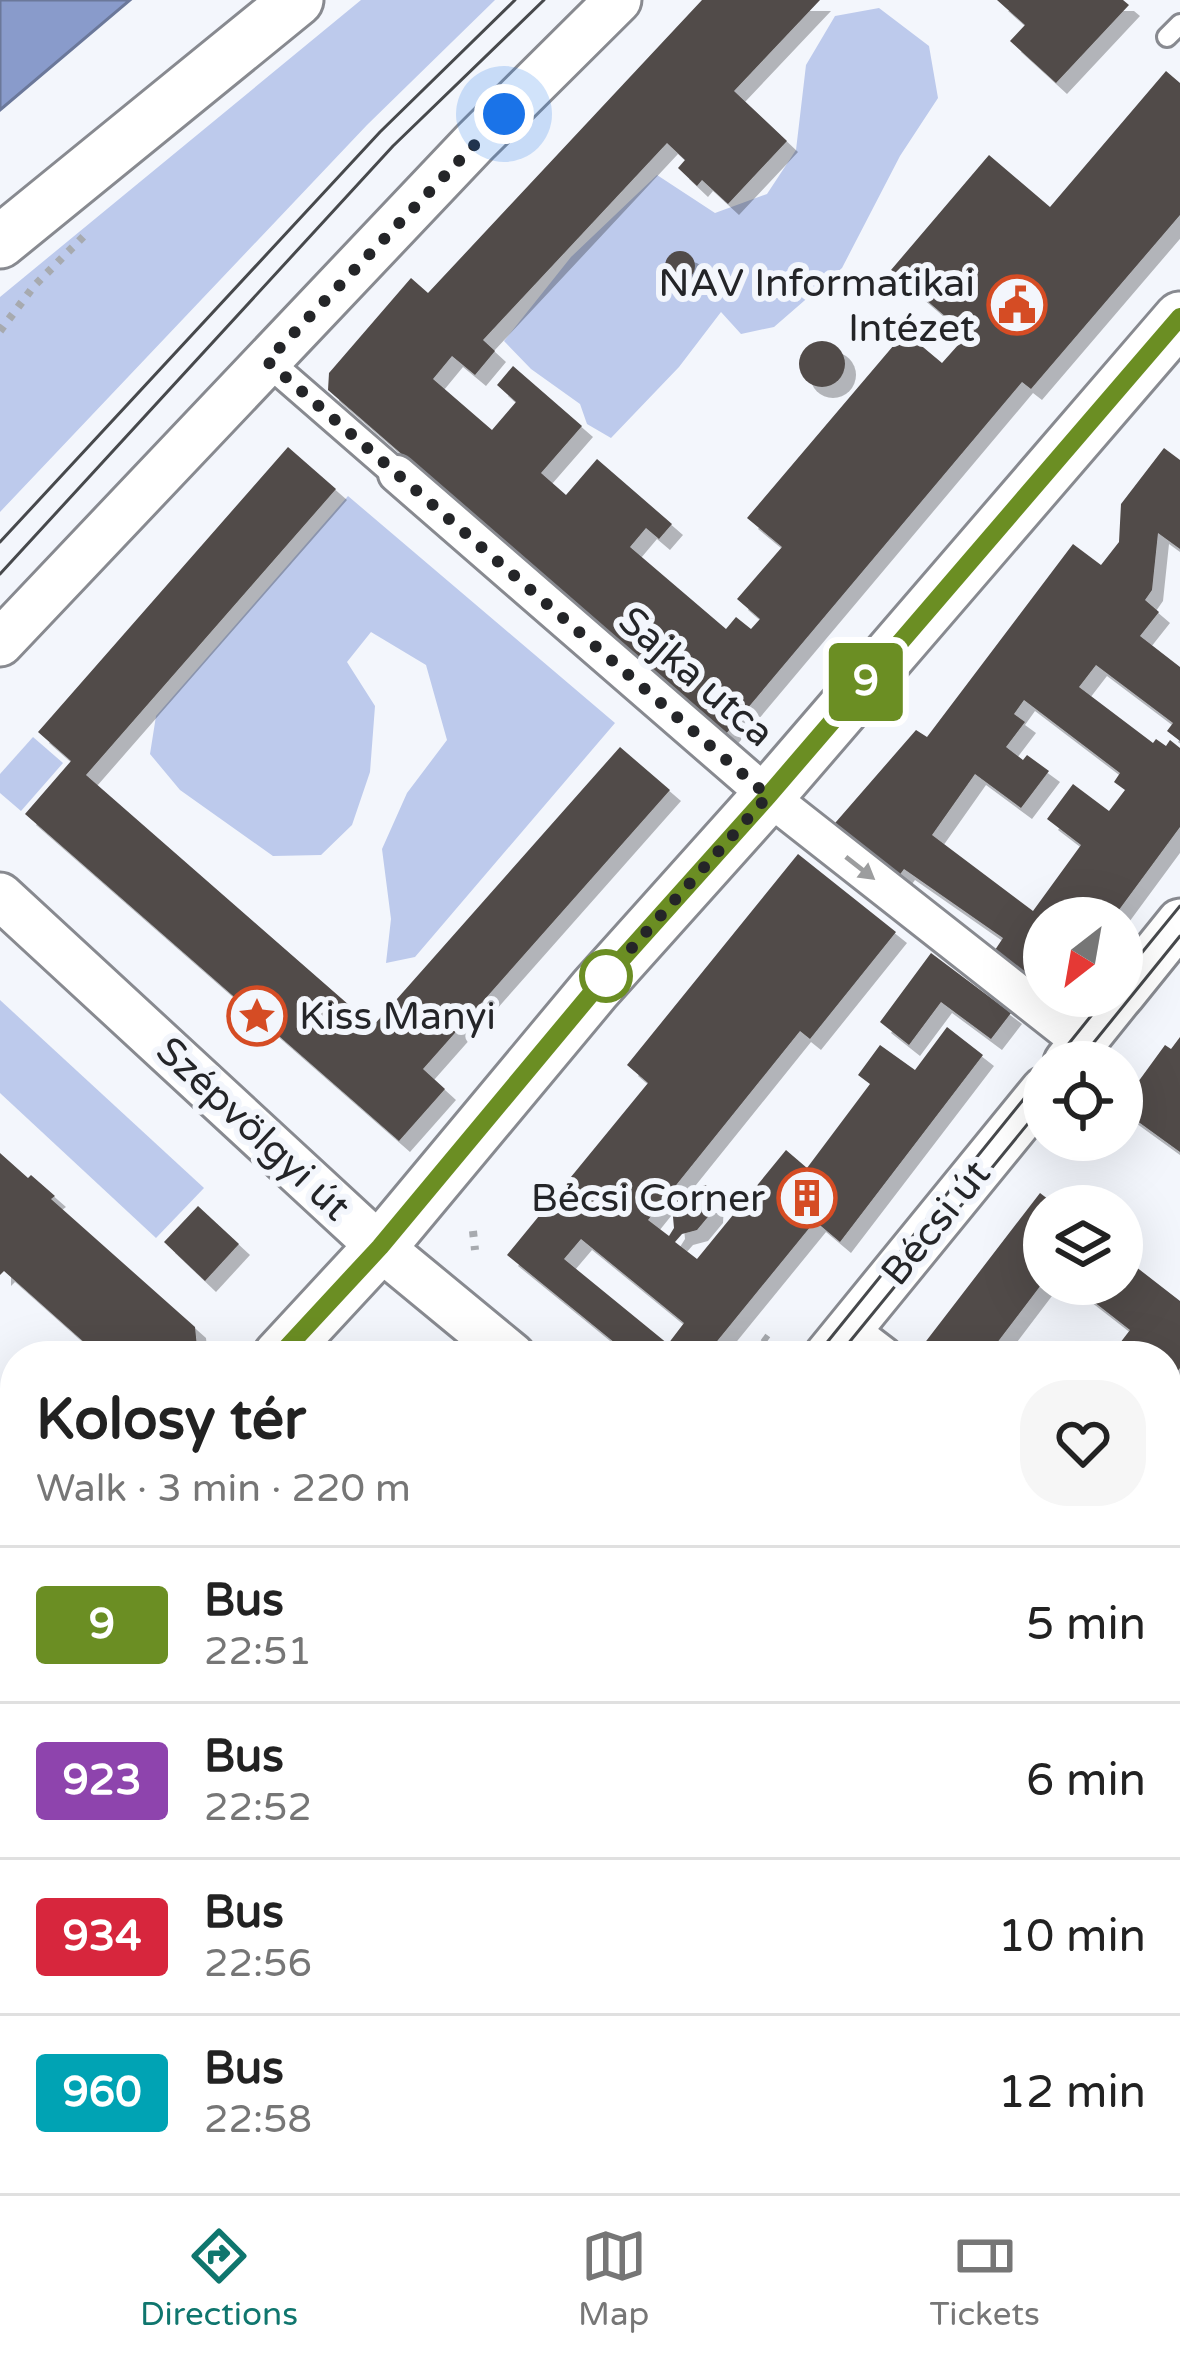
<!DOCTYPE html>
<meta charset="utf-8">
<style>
body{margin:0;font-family:"Varela Round",sans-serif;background:#f6f6f6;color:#222;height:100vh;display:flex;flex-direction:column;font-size:45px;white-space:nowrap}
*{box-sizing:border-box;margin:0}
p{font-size:39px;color:#767676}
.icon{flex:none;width:66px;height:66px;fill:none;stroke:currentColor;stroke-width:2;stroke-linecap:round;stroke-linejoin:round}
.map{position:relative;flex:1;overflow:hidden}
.drawer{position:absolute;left:0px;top:1341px;width:1182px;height:852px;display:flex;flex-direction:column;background:#fff;border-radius:48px 48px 0 0;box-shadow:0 12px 48px #0002}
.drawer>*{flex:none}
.badge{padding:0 24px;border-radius:9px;font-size:42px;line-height:78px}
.needle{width:78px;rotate:211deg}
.fabs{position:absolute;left:1023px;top:897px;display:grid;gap:24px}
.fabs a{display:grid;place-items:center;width:120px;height:120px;border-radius:50%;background:#fff;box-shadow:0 12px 48px #0002;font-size:60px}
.you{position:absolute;width:60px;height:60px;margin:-30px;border:9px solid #fff;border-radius:50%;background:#1a73e8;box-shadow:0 0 0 18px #1a73e833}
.map>.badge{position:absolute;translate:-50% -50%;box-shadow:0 0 0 6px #fff}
.round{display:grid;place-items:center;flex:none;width:126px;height:126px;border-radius:48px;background:#f6f6f6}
.headline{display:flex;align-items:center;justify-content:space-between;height:204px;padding:0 36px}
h1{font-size:57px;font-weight:700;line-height:90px}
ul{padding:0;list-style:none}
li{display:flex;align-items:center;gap:36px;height:156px;padding:0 36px;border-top:3px solid #e0e0e0}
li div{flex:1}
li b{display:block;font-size:45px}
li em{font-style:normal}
li .badge{min-width:132px;font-weight:700;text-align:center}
.dock{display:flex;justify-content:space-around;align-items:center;height:168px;border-top:3px solid #e0e0e0;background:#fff;font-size:33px;color:#767676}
.dock a{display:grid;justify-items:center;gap:6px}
.dock .selected{color:#0f766e}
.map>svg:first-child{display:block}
.green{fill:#bdcaec}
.water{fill:#899bcb;stroke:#6b789a;stroke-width:3}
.building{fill:#514b49;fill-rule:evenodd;filter:url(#shadow)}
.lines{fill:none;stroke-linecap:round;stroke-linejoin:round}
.service-casing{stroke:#888a90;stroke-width:24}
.pedestrian-casing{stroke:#888a90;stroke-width:33}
.minor-casing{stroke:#888a90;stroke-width:42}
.tertiary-casing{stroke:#888a90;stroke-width:51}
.secondary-casing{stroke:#888a90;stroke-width:57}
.path{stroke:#a7aaaf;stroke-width:8;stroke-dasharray:6 9;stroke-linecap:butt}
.service{stroke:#fff;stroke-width:18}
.pedestrian{stroke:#fff;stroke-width:27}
.minor{stroke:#fff;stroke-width:36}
.tertiary{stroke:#fff;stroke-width:45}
.secondary{stroke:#fff;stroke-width:51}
.tram{stroke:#47494c;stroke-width:3}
.oneway{fill:#9c9d9e}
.line-casing{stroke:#fff;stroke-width:27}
.line{stroke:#6b8e23;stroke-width:18}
.walk{stroke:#242528;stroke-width:12;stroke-dasharray:0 21.6}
.stop-dot{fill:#fff;stroke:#6b8e23;stroke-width:6}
.labels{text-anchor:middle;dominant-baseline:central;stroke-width:12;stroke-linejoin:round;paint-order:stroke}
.poi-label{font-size:39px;fill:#242528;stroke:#f3f6fc;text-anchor:end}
.street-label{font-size:39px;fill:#242528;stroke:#f3f6fc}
</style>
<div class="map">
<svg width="1180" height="2193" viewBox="0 0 1180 2193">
<defs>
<filter id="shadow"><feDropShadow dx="11" dy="11" stdDeviation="0" flood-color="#0004"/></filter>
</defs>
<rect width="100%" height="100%" fill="#f3f6fc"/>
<g class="green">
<path d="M361 0H495L367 125 0 512V297Z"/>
<path d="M879 8 929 46 938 98 900 156 842 268 774 327 741 334 721 312 679 367 611 438 587 424 580 404 531 369 504 341 571 257 657 175 715 213 767 194 796 150 806 65 835 16Z"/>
<path d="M348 496 615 723 415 957 386 963 391 919 382 849 407 793 447 740 426 665 371 632 347 662 375 706 370 772 352 825 321 855 273 856 180 790 150 754 156 716Z"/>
<path d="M33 737 63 763 21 811 0 793V774Z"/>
<path d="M0 1000 204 1188 156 1238 0 1093Z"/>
<path d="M1167 1565 1180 1568V1726L1167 1748Z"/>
</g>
<path class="water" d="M0 0H130L0 110Z"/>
<g class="building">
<path d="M702 0H820L734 91 787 141 728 204 702 180 697 186 678 168 685 160 667 143 483 340 495 351 475 375 452 356 433 379 492 430 516 402 497 385 513 366 582 426 541 473 566 495 597 459 672 524 659 539 646 528 630 547 726 629 736 617 751 629 760 619 737 599 782 547 747 518 905 332 942 363 967 335 891 270 989 155 1050 207 1166 71 1180 83V215L1031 389 1022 382 725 735 328 390 329 373 411 278 428 293Z"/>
<path d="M997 0H1123L1129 5 1056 83 1010 41 1025 25Z"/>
<circle cx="680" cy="266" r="15"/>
<circle cx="822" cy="364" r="23"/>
<path d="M288 447 336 489 86 775 373 1026 620 747 670 790 423 1069 445 1089 399 1141 25 814 71 761 38 732Z"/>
<path d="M1164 448 1180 460V549L1158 533 1152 590 1145 600 1159 612 1140 636 1180 667V741L1167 731 1173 723 1096 665 1079 687 1153 743 1156 739 1166 746 1170 740 1180 748V827L1113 918H1044V994L993 953 1003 938 904 869 895 881 829 830 916 730 927 737 1073 544 1101 565 1119 542 1121 504ZM1024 700 1120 773 1114 782 1125 790 1109 811 1073 784 1047 819 1081 845 1033 911 932 835 975 774 1021 808 1049 771 1027 755 1023 760 1006 747 1025 722 1014 714Z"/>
<path d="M798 854 896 932 810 1039 800 1031 648 1220 669 1236 674 1228 672 1206 683 1191 706 1185 713 1194 712 1212 697 1230 682 1234 675 1242 697 1259 786 1150 807 1168 870 1084 858 1075 880 1045 915 1070 947 1027 983 1055 840 1242 815 1221 705 1356H631L507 1255 648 1083 627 1065ZM581 1239 684 1323 668 1344 564 1259Z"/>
<path d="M931 953 1011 1013 991 1039 941 1002 909 1045 880 1022Z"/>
<path d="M1180 1037V1152L1122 1110V1104L1165 1045 1171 1049Z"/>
<path d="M0 1153 28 1178 31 1175 55 1196 51 1199 195 1327 197 1347 190 1356H92L95 1352 4 1271 0 1275Z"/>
<path d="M1040 1193 1057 1206H1044V1281L987 1356H929L920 1349Z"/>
<path d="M198 1206 239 1244 205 1281 164 1242Z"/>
<path d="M1122 1256 1180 1301V1368L1167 1385V1356H1110L1130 1330 1071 1284H1122Z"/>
<path d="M15 1382V1526L8 1533 0 1525V1398Z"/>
<path d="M15 1669V1907L9 1903 0 1916V1685Z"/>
<path d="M1180 1764V1797L1167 1787Z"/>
<path d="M0 1920 15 1932V2072L0 2099V1991L14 1966 0 1955Z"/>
<path d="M1167 1990 1180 2000 1167 2020Z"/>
<path d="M1167 2030 1180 2040V2073L1167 2092Z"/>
<path d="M223 2178H637L626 2193H210Z"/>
<path d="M908 2178H1017L1031 2193H923Z"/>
</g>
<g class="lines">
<g class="service-casing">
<path id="service" d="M1167 37 1180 24"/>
</g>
<g class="pedestrian-casing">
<g id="pedestrian">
<path d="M267 361 397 474"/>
<path d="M0 2151 15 2123"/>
</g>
</g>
<g class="minor-casing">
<g id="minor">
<path d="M397 474 768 796 1082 1043"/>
<path d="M850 1330 884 1356"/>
<path d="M1167 1532 1180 1535"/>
<path d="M691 2193 705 2178"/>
</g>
</g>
<g class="tertiary-casing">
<g id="tertiary">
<path d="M0 643 475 142 618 0"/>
<path d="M0 896 380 1247 512 1356"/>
<path d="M1122 994 1180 922"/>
<path d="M1067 1062 1120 996"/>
<path d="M827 1356 1044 1090"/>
<path d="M1167 1850 1180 1859"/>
<path d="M129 2193 142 2178"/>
</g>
</g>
<g class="secondary-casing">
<g id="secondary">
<path d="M0 242 297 0"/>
<path d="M279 1356 380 1247 595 989 768 796 1180 318"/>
<path d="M0 1613 15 1598"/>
</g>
</g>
<g class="path">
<path d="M0 331 34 286 88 232"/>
<path d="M473 1231 475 1250"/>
<path d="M763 1337 777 1347"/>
<path d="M0 1700 15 1683"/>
<path d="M1167 1971 1180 1978"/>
</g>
<use href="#service" class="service"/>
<use href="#pedestrian" class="pedestrian"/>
<use href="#minor" class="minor"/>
<use href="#tertiary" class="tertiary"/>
<use href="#secondary" class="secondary"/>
<g class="tram">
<path d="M0 542 380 132 515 0"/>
<path d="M0 574 393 146 544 0"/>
<path d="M1122 977 1180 906"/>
<path d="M1054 1062 1107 996"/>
<path d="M1078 1062 1180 936"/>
<path d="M816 1356 1044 1074"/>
<path d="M838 1356 1044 1104"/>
<path d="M120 2193 132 2178"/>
</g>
</g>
<defs><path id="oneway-solid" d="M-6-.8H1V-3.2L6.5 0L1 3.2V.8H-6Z" transform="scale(3)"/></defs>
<use class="oneway" href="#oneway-solid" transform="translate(860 868) rotate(38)"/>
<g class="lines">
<g class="line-casing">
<path id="line" d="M279 1356 380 1247 595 989 768 796 1180 317"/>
</g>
<use href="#line" class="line"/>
<path class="walk" d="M504 114 267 361 768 796 595 989 606 976"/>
</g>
<defs>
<g id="civic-ring" transform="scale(3)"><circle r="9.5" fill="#f3f6fc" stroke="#d54c24" stroke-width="1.5"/><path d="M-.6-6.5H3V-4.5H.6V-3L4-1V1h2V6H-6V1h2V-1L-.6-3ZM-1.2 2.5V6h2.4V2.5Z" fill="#d54c24"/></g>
<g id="sight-ring" transform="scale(3)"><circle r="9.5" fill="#f3f6fc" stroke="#d54c24" stroke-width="1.5"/><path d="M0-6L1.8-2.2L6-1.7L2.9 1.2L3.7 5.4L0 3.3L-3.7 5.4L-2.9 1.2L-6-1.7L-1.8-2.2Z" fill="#d54c24"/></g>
<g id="building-ring" transform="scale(3)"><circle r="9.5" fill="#f3f6fc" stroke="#d54c24" stroke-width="1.5"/><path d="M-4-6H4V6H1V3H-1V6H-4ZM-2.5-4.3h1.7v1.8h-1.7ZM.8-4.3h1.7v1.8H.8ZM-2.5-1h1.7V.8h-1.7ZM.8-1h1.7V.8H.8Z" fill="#d54c24"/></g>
</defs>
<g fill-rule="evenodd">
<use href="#civic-ring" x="1017" y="305"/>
<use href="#sight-ring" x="257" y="1016"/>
<use href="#building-ring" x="807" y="1198"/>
</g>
<circle class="stop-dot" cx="606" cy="976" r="24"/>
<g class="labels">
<g class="poi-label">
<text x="975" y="283">NAV Informatikai<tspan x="975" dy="45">Intézet</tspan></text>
<text x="299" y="1016" text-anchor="start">Kiss Manyi</text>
<text x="765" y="1198">Bécsi Corner</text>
</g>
<g class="street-label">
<text transform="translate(696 677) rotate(41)">Sajka utca</text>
<text transform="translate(253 1129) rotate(43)">Szépvölgyi út</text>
<text transform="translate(936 1223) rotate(-51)">Bécsi út</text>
</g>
</g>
</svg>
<div class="fabs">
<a><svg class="needle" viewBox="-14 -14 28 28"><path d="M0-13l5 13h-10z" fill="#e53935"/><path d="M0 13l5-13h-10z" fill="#767676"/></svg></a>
<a><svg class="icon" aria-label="locate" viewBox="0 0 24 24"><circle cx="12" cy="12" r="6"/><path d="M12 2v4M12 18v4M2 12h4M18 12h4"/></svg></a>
<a><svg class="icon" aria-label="layers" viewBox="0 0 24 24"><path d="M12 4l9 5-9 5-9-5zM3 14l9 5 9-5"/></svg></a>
</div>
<div class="you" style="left:504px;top:114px"></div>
<b class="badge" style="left:866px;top:682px;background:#6b8e23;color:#fff">9</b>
<section class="drawer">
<div class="headline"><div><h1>Kolosy tér</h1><p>Walk · 3 min · 220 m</p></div><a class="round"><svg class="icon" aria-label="heart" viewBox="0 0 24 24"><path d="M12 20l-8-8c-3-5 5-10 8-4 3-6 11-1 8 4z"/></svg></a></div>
<ul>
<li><span class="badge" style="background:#6b8e23;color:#fff">9</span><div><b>Bus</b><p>22:51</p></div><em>5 min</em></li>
<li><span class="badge" style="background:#8e44ad;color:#fff">923</span><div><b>Bus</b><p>22:52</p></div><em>6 min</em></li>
<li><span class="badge" style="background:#d7263d;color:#fff">934</span><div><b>Bus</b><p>22:56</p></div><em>10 min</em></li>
<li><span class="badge" style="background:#00a3b4;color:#fff">960</span><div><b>Bus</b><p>22:58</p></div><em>12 min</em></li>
</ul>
</section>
</div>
<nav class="dock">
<a class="selected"><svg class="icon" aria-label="directions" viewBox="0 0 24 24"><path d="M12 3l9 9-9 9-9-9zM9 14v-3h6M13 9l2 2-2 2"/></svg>Directions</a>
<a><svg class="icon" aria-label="map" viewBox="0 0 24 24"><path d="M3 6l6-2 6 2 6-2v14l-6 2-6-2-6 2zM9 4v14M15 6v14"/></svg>Map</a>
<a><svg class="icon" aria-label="tickets" viewBox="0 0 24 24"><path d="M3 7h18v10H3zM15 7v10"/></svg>Tickets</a>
</nav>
